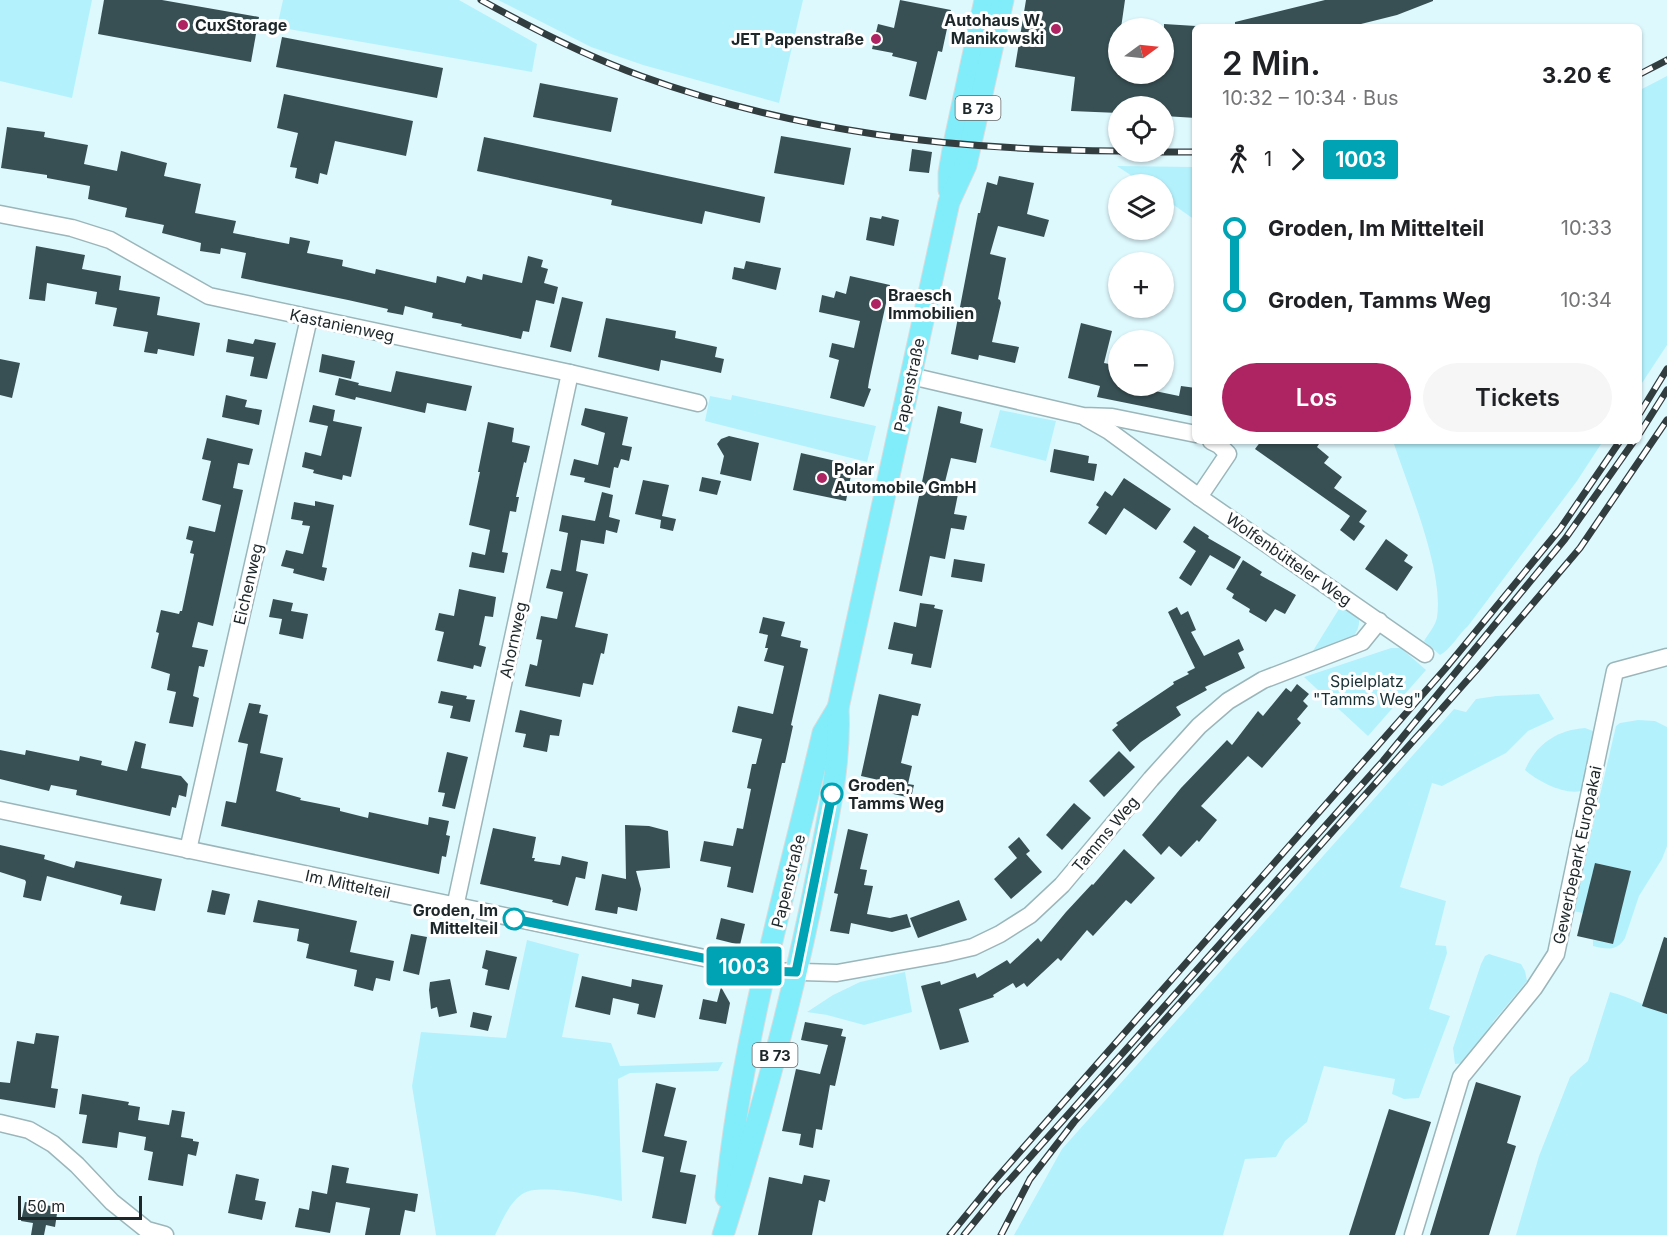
<!DOCTYPE html>
<html lang="de">
<meta charset="utf-8">
<style>
body{margin:0;font-family:Inter,sans-serif;background:#f6f6f6;color:#202124;height:100vh;display:flex;flex-direction:column;font-size:22px;white-space:nowrap}
*{box-sizing:border-box;margin:0}
p{font-size:20px;color:#757577}
.icon{flex:none;width:33px;height:33px;fill:none;stroke:currentColor;stroke-width:2;stroke-linecap:round;stroke-linejoin:round}
.map{position:relative;flex:1;overflow:hidden}
.side{position:absolute;left:1192px;top:24px;width:450px;height:420px;display:flex;flex-direction:column;background:#fff;border-radius:9px;box-shadow:0 2px 4px #0004}
.side>*{flex:none}
.badge{padding:0 12px;border-radius:4px;font-size:21px;line-height:39px}
.needle{width:39px;rotate:75deg}
.fabs{position:absolute;left:1108px;top:18px;display:grid;gap:12px}
.fabs a{display:grid;place-items:center;width:66px;height:66px;border-radius:50%;background:#fff;box-shadow:0 2px 4px #0004;font-size:30px}
.scale{position:absolute;left:18px;bottom:15px;width:124px;box-sizing:border-box;padding-left:6px;border:3px solid #1d2729;border-top:0;font-size:16px;line-height:21px;white-space:nowrap;color:#1d2729;-webkit-text-stroke:4px #fff;paint-order:stroke}
.map>.badge{position:absolute;translate:-50% -50%;box-shadow:0 0 0 3px #fff}
.legs{display:flex;align-items:center;gap:9px;height:66px;padding:0 30px;font-size:20px}
.legs p{margin-inline-start:auto}
.overview{display:flex;align-items:center;justify-content:space-between;height:102px;padding:0 30px}
h1{font-size:33px;font-weight:600;line-height:45px}
.button{display:flex;gap:12px;margin-top:auto;padding:12px 30px}
.button a{flex:1;height:69px;border-radius:36px;background:#ae2362;color:#fff;font-size:24px;font-weight:600;line-height:69px;text-align:center}
.button a+a{background:#f6f6f6;color:#202124}
ul{padding:0 30px;list-style:none}
li{display:flex;align-items:center;gap:21px;height:72px;font-size:22px}
li i{display:grid;place-items:center;width:9px;height:100%;margin:0 8px;background:currentColor}
li i::after{content:'';width:15px;height:15px;margin:-8px;border:4px solid;border-radius:50%;background:#fff}
li p{margin-inline-start:auto}
li:first-child i{background:linear-gradient(#0000 50%,currentColor 0)}
li:last-child i{background:linear-gradient(currentColor 50%,#0000 0)}
.map>svg:first-child{display:block}
.green{fill:#b3f2fd}
.building{fill:#385054}
.lines{fill:none;stroke-linecap:round;stroke-linejoin:round}
.minor-casing{stroke:#9bb6ba;stroke-width:19}
.major-casing{stroke:#dbdcdd;stroke-width:23}
.minor{stroke:#fff;stroke-width:16}
.major{stroke:#81ecfa;stroke-width:21}
.rail-casing{stroke:#323d40;stroke-width:7}
.rail{stroke:#fff;stroke-width:4.5;stroke-dasharray:14;stroke-linecap:butt}
.line-1-casing{stroke:#fff;stroke-width:14}
.line-1{stroke:#00a3b4;stroke-width:9}
.poi-dot{fill:#ae2362;stroke:#fff;stroke-width:2}
.stop-1-dot{fill:#fff;stroke:#00a3b4;stroke-width:3}
.labels{text-anchor:middle;dominant-baseline:central;stroke-width:6;stroke-linejoin:round;paint-order:stroke}
.shield{fill:#fff;stroke:#616869;stroke-width:1.5}
.shield-label{font-size:15px;font-weight:bold;fill:#1d2729}
.poi-label{font-size:16px;font-weight:bold;fill:#1d2729;stroke:#fff;text-anchor:start}
.street-label{font-size:16px;fill:#1d2729;stroke:#fff}
.park-label{font-size:16px;fill:#183135;stroke:#fff}
.stop-label{font-size:16px;font-weight:bold;fill:#1d2729;stroke:#fff;text-anchor:start}
</style>
<div class="map">
<svg width="1667" height="1235" viewBox="0 0 1667 1235">
<rect width="100%" height="100%" fill="#def9fe"/>
<g class="green">
<path d="M0 0H92L72 98 0 81Z"/>
<path d="M283 0H459L537 44 532 72 277 27Z"/>
<path d="M498 0H803L779 103 643 65 591 47Z"/>
<path d="M1667 76V345L1640 386V90Z"/>
<path d="M1117 166 1195 167V220L1164 198V184H1144Z"/>
<path d="M732 395 876 426 867 462 705 421 710 396 731 400Z"/>
<path d="M1000 410 1056 421 1046 461 990 447Z"/>
<path d="M1393 441H1603L1577 481 1468 626C1458 635 1451 649 1440 655L1424 641C1428 634 1436 625 1437 617 1444 570 1408 487 1393 441Z"/>
<path d="M1342 604 1359 618C1360 627 1356 633 1352 639L1311 654Z"/>
<path d="M1391 648H1401L1426 670 1368 736 1304 677Z"/>
<path d="M1539 694 1554 719 1528 731 1506 753 1442 786 1432 783 1400 887 1446 901 1435 945 1446 946 1447 953 1429 1009 1450 1016 1419 1098 1404 1099 1392 1094 1395 1079 1324 1066 1307 1122 1285 1141 1276 1157 1245 1159 1223 1235H1014L1062 1149 1454 709 1466 712 1476 699 1496 696Z"/>
<path d="M1638 720 1655 721 1667 727V846L1662 859 1639 896 1625 938C1617 952 1606 949 1593 946V940L1613 944 1630 871 1596 863 1583 913 1573 911 1616 726 1620 723Z"/>
<path d="M1585 728 1593 731 1594 739 1581 791C1564 795 1537 781 1525 770 1536 744 1557 730 1585 728Z"/>
<path d="M527 940 579 954 562 1037 611 1043 620 1066 723 1062 718 1071 630 1073 618 1079 622 1201C602 1197 541 1183 524 1193 510 1201 502 1221 495 1235H436L412 1086 421 1032 506 1038Z"/>
<path d="M1489 954 1521 964 1525 971 1527 981 1493 1022 1491 1031 1465 1063 1455 1064 1453 1048 1481 964 1485 956Z"/>
<path d="M905 972 912 1012 864 1025 827 1015 807 1012 833 995 860 982Z"/>
<path d="M1610 992C1630 997 1647 1007 1667 1014V1235H1516L1539 1156 1570 1077 1588 1061Z"/>
</g>
<g class="building">
<path d="M104 0H162L259 17 251 62 98 34Z"/>
<path d="M900 0 951 10 942 52 938 51 926 100 909 96 917 62 892 56 893 53 872 49 878 24 894 28Z"/>
<path d="M1026 0H1125L1121 28H1119V74H1164V24L1196 26V118L1164 116V106H1119V113L1071 111 1075 77 1015 67Z"/>
<path d="M1325 0H1433V1L1397 15 1349 27H1235V22Z"/>
<path d="M282 37 443 68 437 98 276 67Z"/>
<path d="M540 83 618 98 611 132 533 117Z"/>
<path d="M284 94 413 121 406 156 335 141 327 175 320 173 318 184 295 178 297 168 290 167 298 133 277 128Z"/>
<path d="M7 127 45 132 44 137 88 145 84 164 117 171 121 151 167 163 164 176 201 184 195 213 236 221 233 233 289 244 290 237 310 241 307 253 343 260 342 266 375 274 376 269 436 283 437 276 465 283 467 276 482 280 483 274 522 283 528 256 543 260 541 267 548 269 544 283 558 287 554 304 536 300 529 332 523 331 521 339 461 326 462 324 432 318 433 313 405 306 403 315 387 312 388 309 348 300 241 278 246 253 221 248 220 254 200 251 201 243 162 233 164 225 125 217 127 208 88 199 90 186 47 178V175L1 168Z"/>
<path d="M781 136 851 148 844 185 774 173Z"/>
<path d="M484 137 765 197 760 223 705 211 702 224 611 205 612 200 477 171Z"/>
<path d="M912 149 932 152 929 173 909 171Z"/>
<path d="M999 176 1034 183 1027 214 1049 220 1044 237 998 226 990 254 1006 258 998 299 1000 300 1001 303 992 342 1019 347 1015 363 979 355 978 360 951 354 978 213H980L987 182 997 185Z"/>
<path d="M882 216 899 220 894 246 866 240 870 217 881 219Z"/>
<path d="M36 246 85 255 82 269 121 276 119 290 160 297 157 315 200 323 194 356 158 349 157 354 144 352 148 332 113 326 117 308 95 304 97 292 47 283 45 301 29 299Z"/>
<path d="M746 261 781 268 776 290 732 279 734 267 744 269Z"/>
<path d="M850 276 890 285 869 381 868 388 871 389 864 407 830 398 839 360 829 357 832 343 854 348 860 321 819 312 822 295 834 298 836 291 846 294Z"/>
<path d="M562 297 583 302 571 352 550 347Z"/>
<path d="M606 318 676 331 675 338 717 347 715 357 724 359 721 373 661 360 659 371 598 357Z"/>
<path d="M1081 323 1112 331 1104 363 1119 366V386H1151L1150 390 1179 396 1181 386 1196 388V417L1097 397 1100 386 1068 378Z"/>
<path d="M228 339 253 344 255 339 276 343 267 379 250 376 254 357 226 352Z"/>
<path d="M322 354 355 361 351 379 319 372Z"/>
<path d="M0 359 20 363 12 398 0 395Z"/>
<path d="M396 371 472 386 466 411 427 403 425 413 356 397 355 400 335 395 339 378 359 383 358 385 391 392Z"/>
<path d="M226 395 247 400 245 407 262 410 259 425 222 417Z"/>
<path d="M313 405 335 410 333 421 362 427 351 477 343 475 342 480 313 473 314 470 302 467 305 452 321 456 328 426 309 422Z"/>
<path d="M938 406 962 412 960 423 983 429 976 463 951 458 943 490 958 494 954 514 967 516 964 530 951 528 945 559 930 556 922 596 899 591Z"/>
<path d="M585 408 628 417 622 445 632 447 629 461 621 459 618 468 614 467 610 488 584 482 585 478 570 475 574 459 598 465 605 433 581 425Z"/>
<path d="M488 422 514 428 512 442 530 446 526 463 524 462 516 497H519L516 512 510 511 502 552 508 553 504 573 469 567 472 552 485 555 490 530 469 525 480 472H478Z"/>
<path d="M729 436 759 443 751 481 720 474 724 456 717 444 721 439Z"/>
<path d="M207 438 253 449 249 465 238 463 233 488 243 490 213 626 198 622 192 647 208 650 204 667 199 666 193 696 199 698 193 727 169 723 176 692 167 690 170 674 151 668 159 633 156 632 161 610 179 614 180 611H182L194 554 190 553 193 541 186 539 189 526 215 532 221 505 202 500 211 461 202 459Z"/>
<path d="M1261 441H1321L1317 447 1329 457 1324 463 1342 477 1334 488 1367 511 1359 522 1365 526 1354 541 1340 530 1350 516 1255 449Z"/>
<path d="M1054 449 1089 456 1088 463 1097 464 1094 481 1050 472Z"/>
<path d="M801 453 853 465 846 501 793 490Z"/>
<path d="M702 477 721 481 717 495 699 491Z"/>
<path d="M1124 478 1171 509 1156 530 1124 508 1106 535 1088 523 1099 507 1096 505 1105 491 1112 496Z"/>
<path d="M643 480 669 485 662 516 676 519 673 531 660 528 661 520 635 514Z"/>
<path d="M602 492 613 495 609 517 620 520 617 533 606 530 604 544 581 540 576 571 588 574 575 627 608 634 604 654 601 653 593 685 583 683 580 697 525 686 530 664 537 666 542 640 536 639 541 616 557 619 563 592 546 588 551 569 561 571 568 533 559 531 562 515 595 521Z"/>
<path d="M315 501 334 505 322 567 327 568 324 581 293 573 294 569 281 566 286 550 303 554 310 526 302 525 303 521 291 519 294 502 315 506Z"/>
<path d="M1194 526 1209 536 1208 538 1241 557 1234 569 1210 555 1191 586 1179 578 1196 551 1183 542Z"/>
<path d="M1386 539 1408 555 1404 561 1413 567 1397 591 1365 569Z"/>
<path d="M954 559 985 564 982 582 951 577Z"/>
<path d="M1243 560 1262 572 1260 575 1296 595 1285 614 1275 609 1266 622 1249 612 1250 609 1232 598 1234 594 1226 589Z"/>
<path d="M459 589 496 597 493 617 485 616 479 645 486 647 481 667 474 665 473 669 437 661 444 632 435 630 439 613 454 616Z"/>
<path d="M273 599 293 603 291 611 308 614 303 639 279 634 282 619 269 617Z"/>
<path d="M920 603 935 605 934 608 943 610 931 668 911 664 913 654 888 649 894 622 916 627Z"/>
<path d="M1177 607 1181 615 1188 611 1196 630 1191 632 1204 656 1239 639 1244 650 1238 653 1245 668 1205 687 1207 690 1176 707 1181 715 1141 742 1130 752 1112 730 1118 725 1116 723 1174 684 1173 682 1189 674 1187 672 1195 668 1168 612Z"/>
<path d="M763 617 785 622 781 636 801 641 800 647 808 649 791 725 793 726 785 763H782L753 893 727 887 731 867 700 861 704 841 733 846 737 828 743 829 751 789 747 788 752 764H756L762 739 732 732 738 706 773 714 784 666 764 661 768 648H765L768 635 759 633Z"/>
<path d="M1297 684 1309 694 1303 701 1308 706 1297 719 1301 723 1262 768 1248 756 1201 806 1217 820 1199 842 1197 840 1181 857 1169 846 1161 855 1142 835 1181 788 1227 740 1232 745 1258 711 1263 716 1286 688 1291 692Z"/>
<path d="M441 691 467 696 466 699 475 700 470 722 450 718 453 706 438 703Z"/>
<path d="M879 694 921 704 918 716 912 715 901 763 912 766 908 784 914 785 911 798 889 793 892 783 861 776Z"/>
<path d="M249 703 261 705 259 713 268 715 260 753 283 758 276 791 301 798 300 800 340 808V811L368 818 369 812 428 825 429 817 449 821 446 835 450 836 446 857 442 856 439 874 221 826 226 801 236 803 248 744 238 742Z"/>
<path d="M520 710 562 720 559 736 550 735 547 752 523 747 526 734 515 732Z"/>
<path d="M135 741 146 744 141 768 181 776 188 784 186 797 179 795 176 808 172 807 170 816 76 795 77 790 51 785 49 791 0 779V750L25 755 26 750 79 761 80 756 102 761 101 765 127 771Z"/>
<path d="M1119 751 1135 767 1104 797 1089 781Z"/>
<path d="M447 752 468 757 455 809 442 806 445 793 438 792Z"/>
<path d="M1074 803 1091 818 1062 850 1046 835Z"/>
<path d="M625 825 649 826 668 831 670 868 636 871 641 889 637 911 618 907 617 914 595 910 602 874 626 879Z"/>
<path d="M493 828 536 837 532 858H535L534 861 560 865 562 856 588 862 585 879 576 877 568 906 552 902 553 900 480 884Z"/>
<path d="M848 829 868 834 860 869 867 870 864 885 873 886 867 914 890 918 907 914 911 927 892 932 851 923 849 934 830 931 838 894 834 893Z"/>
<path d="M1019 837 1030 851 1026 854 1042 872 1011 899 994 879 1017 858 1008 847Z"/>
<path d="M0 845 45 855 44 859 74 868 76 861 162 879 155 911 120 904 122 896 47 876 41 901 23 897 26 882 25 880 0 872Z"/>
<path d="M1124 849 1155 878 1131 904 1126 900 1093 936 1087 930 1061 961 1058 958 1027 987 1024 983 1016 988 1013 983 993 995 994 997 959 1009 969 1042 940 1050 921 986 940 981 941 985 975 973 977 978 1007 960 1010 964 1038 938 1041 942 1066 912 1092 884 1093 885Z"/>
<path d="M1595 863 1631 871 1613 944 1577 936Z"/>
<path d="M212 890 230 894 225 915 207 912Z"/>
<path d="M258 900 357 921 350 952 394 961 390 981 376 978 373 991 354 986 357 970 306 958 309 944 297 941 299 929 253 922Z"/>
<path d="M959 900 967 920 918 938 910 918Z"/>
<path d="M721 918 745 924 740 945 716 939Z"/>
<path d="M411 934 427 937 419 975 403 971Z"/>
<path d="M1664 937 1667 938V1014L1642 1006Z"/>
<path d="M486 950 517 957 509 990 485 985 488 970 482 968Z"/>
<path d="M582 976 631 987 632 979 663 985 655 1018 637 1014 639 1004 613 998 610 1015 575 1007Z"/>
<path d="M450 979 457 1013 439 1017 437 1007 431 1009 429 990 430 982Z"/>
<path d="M721 987 730 1003 726 1024 699 1019 703 999 717 1002Z"/>
<path d="M473 1012 492 1016 488 1031 470 1027Z"/>
<path d="M805 1022 843 1029 841 1036 846 1037 835 1086 830 1085 822 1130 816 1129 813 1148 799 1145 801 1134 782 1131 796 1069 820 1074 828 1045 801 1040Z"/>
<path d="M36 1033 59 1036 51 1088 58 1089 55 1108 0 1099V1082L10 1083 17 1041 34 1044Z"/>
<path d="M1476 1082 1521 1096 1507 1143 1516 1146 1489 1235H1430Z"/>
<path d="M656 1083 676 1088 664 1136 687 1141 680 1172 696 1175 686 1224 652 1218 664 1157 642 1152Z"/>
<path d="M82 1094 129 1102 128 1105 140 1107 138 1120 169 1125 172 1110 185 1112 181 1137 193 1139V1141L199 1142 196 1156 188 1154 183 1186 148 1180 153 1152 144 1150 146 1137 119 1132 117 1148 82 1143 87 1115 79 1114Z"/>
<path d="M1389 1109 1431 1122 1395 1235H1349Z"/>
<path d="M332 1165 349 1168 346 1183 418 1194 415 1212 405 1210 400 1235H365L370 1208 336 1202 330 1233 295 1227 299 1208 309 1210 312 1191 327 1194Z"/>
<path d="M236 1174 259 1179 255 1200 266 1202 262 1220 228 1213Z"/>
<path d="M804 1175 830 1180 825 1202 819 1200 812 1235H758L769 1177 802 1184Z"/>
<path d="M25 1202 58 1207 55 1227 46 1225 44 1235H31L33 1223 21 1221Z"/>
</g>
<g class="lines">
<g class="minor-casing">
<g id="minor">
<path d="M0 214 72 228 110 240 209 296 570 373 698 403"/>
<path d="M911 376 1083 416 1112 417 1196 434"/>
<path d="M1086 418 1109 431 1199 497"/>
<path d="M1211 441 1219 445 1228 454 1199 497 1425 654"/>
<path d="M0 810 766 971 837 973 943 954 973 947 1000 934 1030 915 1062 885 1151 779 1199 726 1228 701 1263 680 1362 642 1379 621"/>
<path d="M188 850 309 318"/>
<path d="M455 907 570 373"/>
<path d="M0 1123 29 1130 53 1144 77 1165 112 1202 147 1230 165 1235"/>
<path d="M1413 1235 1461 1077 1534 988 1556 954 1615 671 1667 657"/>
</g>
</g>
<g class="major-casing">
<g id="major">
<path d="M949 190V173L954 144 985 0"/>
<path d="M726 1197C741 1040 787 886 823 733L838 708"/>
<path d="M723 1235C761 1115 794 994 818 870 828 817 841 763 838 708L949 202 966 165 1003 0"/>
</g>
</g>
<use href="#minor" class="minor"/>
<use href="#major" class="major"/>
<g class="rail-casing">
<g id="rail">
<path d="M481 0C533 29 586 56 641 76 797 133 955 150 1119 151"/>
<path d="M1640 74 1667 60"/>
<path d="M1122 152H1196"/>
<path d="M1640 413 1667 369"/>
<path d="M1640 433 1667 390"/>
<path d="M950 1235 995 1180 1445 669 1560 529 1620 441"/>
<path d="M964 1235 999 1192 1383 761 1565 539 1634 441"/>
<path d="M1001 1235 1030 1179 1074 1122 1479 667 1580 548 1667 420"/>
</g>
</g>
<use href="#rail" class="rail"/>
</g>
<g class="lines">
<g class="line-1-casing">
<path id="line-1" d="M514 919 766 971 796 972 832 794"/>
</g>
<use href="#line-1" class="line-1"/>
</g>
<g class="poi-dot">
<circle cx="183" cy="25" r="6"/>
<circle cx="1056" cy="29" r="6"/>
<circle cx="876" cy="39" r="6"/>
<circle cx="876" cy="304" r="6"/>
<circle cx="822" cy="478" r="6"/>
</g>
<g class="stop-1-dot">
<circle cx="832" cy="794" r="10"/>
<circle cx="514" cy="919" r="10"/>
</g>
<g class="labels">
<g class="shield">
<rect x="955.5" y="96" width="45" height="24" rx="4.5"/>
<rect x="752.5" y="1043" width="45" height="24" rx="4.5"/>
</g>
<g class="shield-label">
<text x="978" y="108">B 73</text>
<text x="775" y="1055">B 73</text>
</g>
<g class="poi-label">
<text x="1044" y="20" text-anchor="end">Autohaus W.<tspan x="1044" dy="18">Manikowski</tspan></text>
<text x="195" y="25">CuxStorage</text>
<text x="864" y="39" text-anchor="end">JET Papenstraße</text>
<text x="888" y="295">Braesch<tspan x="888" dy="18">Immobilien</tspan></text>
<text x="834" y="469">Polar<tspan x="834" dy="18">Automobile GmbH</tspan></text>
</g>
<g class="street-label">
<text transform="translate(342 325) rotate(12)">Kastanienweg</text>
<text transform="translate(909 385) rotate(-78)">Papenstraße</text>
<text transform="translate(1289 559) rotate(35)">Wolfenbütteler Weg</text>
<text transform="translate(248 584) rotate(-77)">Eichenweg</text>
<text transform="translate(513 640) rotate(-78)">Ahornweg</text>
<text transform="translate(1105 834) rotate(-50)">Tamms Weg</text>
<text transform="translate(1577 855) rotate(-78)">Gewerbepark Europakai</text>
<text transform="translate(788 881) rotate(-76)">Papenstraße</text>
<text transform="translate(348 884) rotate(12)">Im Mittelteil</text>
</g>
<g class="park-label">
<text x="1367" y="681">Spielplatz<tspan x="1367" dy="18">"Tamms Weg"</tspan></text>
</g>
<g class="stop-label">
<text x="848" y="785">Groden,<tspan x="848" dy="18">Tamms Weg</tspan></text>
<text x="498" y="910" text-anchor="end">Groden, Im<tspan x="498" dy="18">Mittelteil</tspan></text>
</g>
</g>
</svg>
<div class="fabs">
<a><svg class="needle" viewBox="-14 -14 28 28"><path d="M0-13l5 13h-10z" fill="#e53935"/><path d="M0 13l5-13h-10z" fill="#757577"/></svg></a>
<a><svg class="icon" aria-label="locate" viewBox="0 0 24 24"><circle cx="12" cy="12" r="6"/><path d="M12 2v4M12 18v4M2 12h4M18 12h4"/></svg></a>
<a><svg class="icon" aria-label="layers" viewBox="0 0 24 24"><path d="M12 4l9 5-9 5-9-5zM3 14l9 5 9-5"/></svg></a>
<a>+</a>
<a>−</a>
</div>
<div class="scale">50 m</div>
<b class="badge" style="left:744px;top:966px;background:#00a3b4;color:#fff">1003</b>
<section class="side">
<div class="overview"><div><h1>2 Min.</h1><p>10:32 – 10:34 · Bus</p></div><b>3.20 €</b></div>
<div class="legs"><svg class="icon" aria-label="walk" viewBox="0 0 24 24"><circle cx="13" cy="4" r="2"/><path d="M13 8l-2 6 4 7M11 14l-3 7M7 12l3-4h3l4 4"/></svg>1<svg class="icon" aria-label="forward" viewBox="0 0 24 24"><path d="M9 5l7 7-7 7"/></svg><b class="badge" style="background:#00a3b4;color:#fff">1003</b></div>
<ul>
<li><i style="color:#00a3b4"></i><b>Groden, Im Mittelteil</b><p>10:33</p></li>
<li><i style="color:#00a3b4"></i><b>Groden, Tamms Weg</b><p>10:34</p></li>
</ul>
<div class="button"><a>Los</a><a>Tickets</a></div>
</section>
</div>
